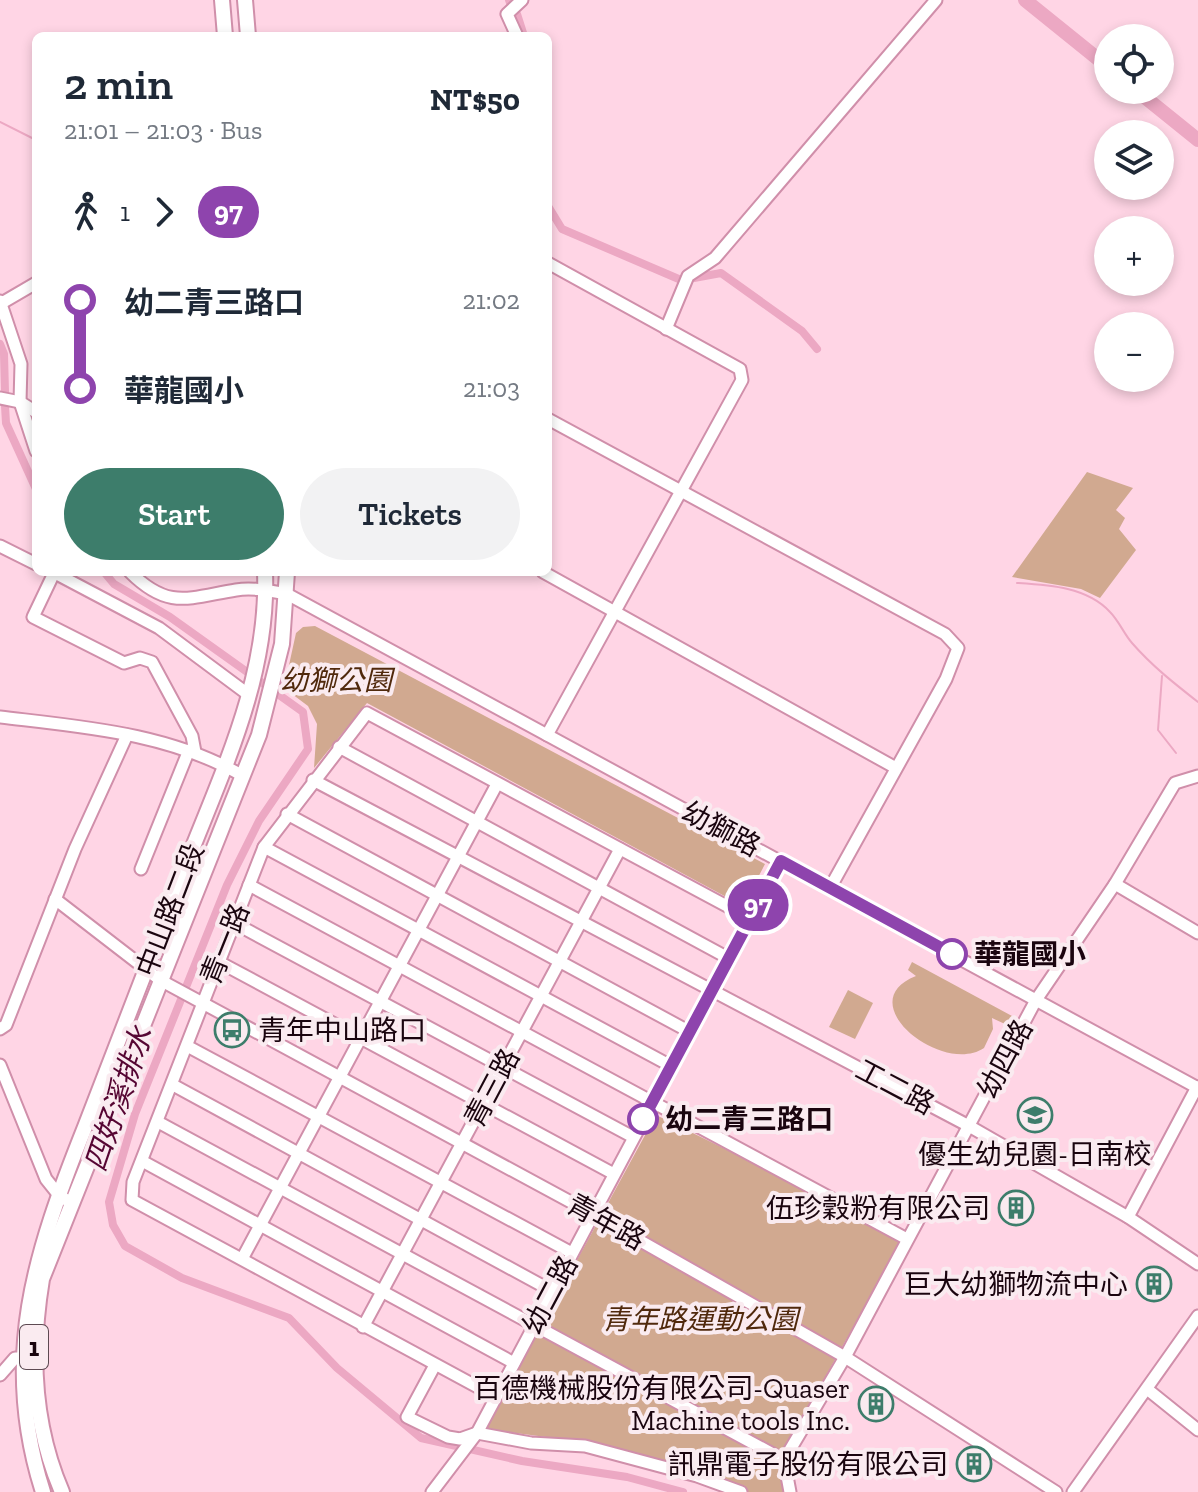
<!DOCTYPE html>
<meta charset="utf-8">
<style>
body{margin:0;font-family:"Zilla Slab","Noto Sans TC",serif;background:#f2f2f3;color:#1f2937;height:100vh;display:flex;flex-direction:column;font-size:30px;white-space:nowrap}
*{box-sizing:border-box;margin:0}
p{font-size:26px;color:#747a83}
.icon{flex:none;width:44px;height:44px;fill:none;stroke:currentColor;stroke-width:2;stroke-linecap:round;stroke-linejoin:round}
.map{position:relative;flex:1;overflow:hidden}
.details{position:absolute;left:32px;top:32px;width:520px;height:544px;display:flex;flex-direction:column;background:#fff;border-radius:12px;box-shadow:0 4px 12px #0003}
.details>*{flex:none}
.badge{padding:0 16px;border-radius:26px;font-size:28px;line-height:52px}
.fabs{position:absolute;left:1094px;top:24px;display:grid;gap:16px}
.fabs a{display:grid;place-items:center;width:80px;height:80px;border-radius:50%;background:#fff;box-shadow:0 4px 12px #0003;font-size:40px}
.map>.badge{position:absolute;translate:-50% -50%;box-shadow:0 0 0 4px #fff}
.legs{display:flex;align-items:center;gap:12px;height:88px;padding:0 32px;font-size:26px}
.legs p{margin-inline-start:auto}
.overview{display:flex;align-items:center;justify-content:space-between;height:136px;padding:0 32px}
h1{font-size:44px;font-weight:600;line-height:60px}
.button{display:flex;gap:16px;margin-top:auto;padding:16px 32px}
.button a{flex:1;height:92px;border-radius:48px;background:#3d7d6b;color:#fff;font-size:32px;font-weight:600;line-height:92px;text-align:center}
.button a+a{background:#f2f2f3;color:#1f2937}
ul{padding:0 32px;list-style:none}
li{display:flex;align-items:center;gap:28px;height:88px;font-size:30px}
li i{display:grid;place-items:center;width:12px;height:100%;margin:0 10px;background:currentColor}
li i::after{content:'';width:20px;height:20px;margin:-10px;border:6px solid;border-radius:50%;background:#fff}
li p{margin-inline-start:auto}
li:first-child i{background:linear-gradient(#0000 50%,currentColor 0)}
li:last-child i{background:linear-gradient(currentColor 50%,#0000 0)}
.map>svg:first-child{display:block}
.green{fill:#d1a990}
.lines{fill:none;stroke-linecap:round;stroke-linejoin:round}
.stream{stroke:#eca8c3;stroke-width:2}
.canal{stroke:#eca8c3;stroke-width:8}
.river{stroke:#eca8c3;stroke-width:14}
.minor-casing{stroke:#d08faa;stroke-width:15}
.major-casing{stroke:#d08faa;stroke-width:18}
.minor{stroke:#fff;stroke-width:11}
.major{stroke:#fff;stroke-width:14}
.line-1-casing{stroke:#fff;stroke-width:18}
.line-1{stroke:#8e44ad;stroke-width:12}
.stop-1-dot{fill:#fff;stroke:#8e44ad;stroke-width:4}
.labels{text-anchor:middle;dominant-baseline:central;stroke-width:8;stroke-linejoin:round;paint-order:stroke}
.shield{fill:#faebf0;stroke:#5d4a52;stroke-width:2}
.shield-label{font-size:26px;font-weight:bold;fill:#1a050f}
.park-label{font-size:28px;font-style:italic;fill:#50290c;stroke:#faebf0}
.street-label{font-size:28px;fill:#1a050f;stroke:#faebf0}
.stop-label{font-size:28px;font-weight:bold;fill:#1a050f;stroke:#faebf0;text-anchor:start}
.poi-label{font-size:28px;fill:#1a050f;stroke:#faebf0;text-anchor:end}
.water-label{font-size:30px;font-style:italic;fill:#560633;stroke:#faebf0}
</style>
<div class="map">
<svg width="1198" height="1492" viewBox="0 0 1198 1492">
<rect width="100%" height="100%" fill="#ffd5e5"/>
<g class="green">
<path d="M1087 472 1133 488 1116 510 1125 518 1119 529 1136 550 1100 598 1081 589 1012 577Z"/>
<path d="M315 626 765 864 743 906 367 703 314 768 317 724 308 706 284 688 296 633 303 627Z"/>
<path d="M912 962 1012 1016 1007 1025 992 1018 993 1029 984 1048C942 1076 849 1002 916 976L908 970Z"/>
<path d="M848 990 873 1003 855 1039 829 1027Z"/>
<path d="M656 1115 776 1174 901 1242 782 1454 787 1492H746L718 1478 631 1452 584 1442 485 1429Z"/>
</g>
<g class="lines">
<g class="stream">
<path d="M0 122 36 140"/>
<path d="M1017 583C1049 585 1087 587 1110 612 1119 621 1124 634 1132 643 1152 666 1175 684 1198 702"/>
<path d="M1162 676 1158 730 1176 753"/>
</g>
<g class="canal">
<path d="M509 0 510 3"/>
<path d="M517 14 524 36"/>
<path d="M548 206 562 229 681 280"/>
<path d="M694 278 721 273 802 331 817 349"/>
<path d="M0 344 4 354 5 392"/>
<path d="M5 406 6 423 36 489"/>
<path d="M104 572 114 584 170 617 303 712 308 749 259 821 227 885 135 1114 109 1202 113 1225 125 1246 182 1278 289 1318 337 1368 421 1438 522 1461 627 1477 683 1492"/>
</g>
<g class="river">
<path d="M1025 0 1108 67"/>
<path d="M1136 90 1198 140"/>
</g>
<g class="minor-casing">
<g id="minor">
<path d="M517 36 507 14 522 0"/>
<path d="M0 301 21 364 20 402 36 451"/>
<path d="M0 304 36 283"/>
<path d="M666 329 688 276 715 258 936 0"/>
<path d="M0 398 20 402 36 412"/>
<path d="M548 419 945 634 958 648 946 679 830 888"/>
<path d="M0 546 36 564"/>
<path d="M53 572 159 628 249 695"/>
<path d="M130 572C168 610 188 598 236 590 252 587 270 591 287 594L1198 1088"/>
<path d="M543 572 896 768"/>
<path d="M54 573 33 617 124 663 140 658 152 662 192 736 195 752"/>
<path d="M0 717C84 727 169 733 243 776"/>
<path d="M547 735 742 380 740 369 548 263"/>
<path d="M339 747 730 959"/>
<path d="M313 780 969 1126 1128 1217 1198 1264"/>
<path d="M287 814 690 1032"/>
<path d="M264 847 671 1066"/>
<path d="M141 869 189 750"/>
<path d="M1115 884 1198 933"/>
<path d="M249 885 907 1239"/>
<path d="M55 899 160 980 593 1214 845 1357 1056 1492"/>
<path d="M234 923 633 1137"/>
<path d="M219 962 614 1174"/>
<path d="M0 1029 6 1025 75 849 127 735"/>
<path d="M187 1046 572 1253"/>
<path d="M0 1065 46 1179 58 1194 72 1204"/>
<path d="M173 1085 552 1291"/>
<path d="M158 1122 784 1460"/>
<path d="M142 1161 514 1363"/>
<path d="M1128 1217 1197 1087"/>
<path d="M242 1259 497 784"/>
<path d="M363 1327 620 849"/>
<path d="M435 1365 407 1417 448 1437 460 1439 477 1433 531 1443 585 1446 697 1476 741 1492"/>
<path d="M0 1375 15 1358H30"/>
<path d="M1147 1389 1198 1430"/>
<path d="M496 1397 132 1200 133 1182 264 847 367 713 751 919"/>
<path d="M432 1492 477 1433 781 861"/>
<path d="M790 1492 784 1460 845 1357 1036 1000 1115 884 1175 783 1198 776"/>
<path d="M1073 1492 1198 1316"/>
</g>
</g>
<g class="major-casing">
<g id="major">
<path d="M222 0 225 36"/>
<path d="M245 0 248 36"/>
<path d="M43 1492C0 1358 35 1252 85 1127 119 1040 152 954 185 867 222 772 269 677 265 572"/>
<path d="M62 1492C33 1425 30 1351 42 1279L259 735 282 644 287 572"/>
</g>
</g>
<use href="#minor" class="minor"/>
<use href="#major" class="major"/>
</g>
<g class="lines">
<g class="line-1-casing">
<path id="line-1" d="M643 1119 781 861 952 954"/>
</g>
<use href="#line-1" class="line-1"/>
</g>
<defs>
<g id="bus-ring" transform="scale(1.8)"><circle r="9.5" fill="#faebf0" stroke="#3d7d6b" stroke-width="1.5"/><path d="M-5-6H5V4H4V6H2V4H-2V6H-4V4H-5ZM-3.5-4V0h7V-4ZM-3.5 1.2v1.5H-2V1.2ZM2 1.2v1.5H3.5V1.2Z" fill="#3d7d6b"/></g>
<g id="school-ring" transform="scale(1.8)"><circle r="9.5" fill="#faebf0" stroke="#3d7d6b" stroke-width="1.5"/><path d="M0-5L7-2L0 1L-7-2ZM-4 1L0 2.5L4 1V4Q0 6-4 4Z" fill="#3d7d6b"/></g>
<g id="building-ring" transform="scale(1.8)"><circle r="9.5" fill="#faebf0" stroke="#3d7d6b" stroke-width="1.5"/><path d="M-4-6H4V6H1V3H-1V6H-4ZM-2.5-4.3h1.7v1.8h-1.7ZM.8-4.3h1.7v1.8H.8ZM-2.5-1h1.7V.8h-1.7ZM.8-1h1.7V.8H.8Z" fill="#3d7d6b"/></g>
</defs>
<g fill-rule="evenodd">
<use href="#bus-ring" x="232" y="1030"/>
<use href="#school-ring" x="1035" y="1115"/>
<use href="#building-ring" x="1016" y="1208"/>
<use href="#building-ring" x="1154" y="1284"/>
<use href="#building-ring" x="876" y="1404"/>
<use href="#building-ring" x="974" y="1464"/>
</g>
<g class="stop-1-dot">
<circle cx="952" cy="954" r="14"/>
<circle cx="643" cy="1119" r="14"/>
</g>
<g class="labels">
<rect class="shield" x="20" y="1325" width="28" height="44" rx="6"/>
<g class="shield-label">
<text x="34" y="1347">1</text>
</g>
<g class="park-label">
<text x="336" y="680">幼獅公園</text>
<text x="700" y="1319">青年路運動公園</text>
</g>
<g class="street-label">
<text transform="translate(721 829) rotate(28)">幼獅路</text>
<text transform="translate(170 910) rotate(-69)">中山路二段</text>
<text transform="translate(225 944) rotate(-68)">青一路</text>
<text transform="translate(1005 1059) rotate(-62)">幼四路</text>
<text transform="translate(895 1087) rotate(28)">工二路</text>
<text transform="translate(492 1088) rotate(-62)">青三路</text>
<text transform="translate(606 1222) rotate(29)">青年路</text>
<text transform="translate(550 1295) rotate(-62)">幼二路</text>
</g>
<g class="stop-label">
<text x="974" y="954">華龍國小</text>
<text x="665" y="1119">幼二青三路口</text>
</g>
<g class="poi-label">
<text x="258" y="1030" text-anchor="start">青年中山路口</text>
<text x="1035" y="1154" text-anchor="middle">優生幼兒園-日南校</text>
<text x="990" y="1208">伍珍穀粉有限公司</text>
<text x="1128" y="1284">巨大幼獅物流中心</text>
<text x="850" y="1388">百德機械股份有限公司-Quaser<tspan x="850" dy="32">Machine tools Inc.</tspan></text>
<text x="948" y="1464">訊鼎電子股份有限公司</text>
</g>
<g class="water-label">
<text transform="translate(119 1099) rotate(-71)">四好溪排水</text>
</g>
</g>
</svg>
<div class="fabs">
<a><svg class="icon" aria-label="locate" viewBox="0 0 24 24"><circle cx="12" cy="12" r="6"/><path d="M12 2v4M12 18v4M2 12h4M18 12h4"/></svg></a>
<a><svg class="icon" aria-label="layers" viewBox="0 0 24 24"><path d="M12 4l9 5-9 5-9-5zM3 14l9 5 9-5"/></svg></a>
<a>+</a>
<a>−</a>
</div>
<b class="badge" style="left:758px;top:905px;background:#8e44ad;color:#fff">97</b>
<section class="details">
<div class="overview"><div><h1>2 min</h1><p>21:01 – 21:03 · Bus</p></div><b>NT$50</b></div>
<div class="legs"><svg class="icon" aria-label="walk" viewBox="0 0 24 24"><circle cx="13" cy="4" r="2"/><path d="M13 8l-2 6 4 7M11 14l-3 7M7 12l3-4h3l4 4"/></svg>1<svg class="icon" aria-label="forward" viewBox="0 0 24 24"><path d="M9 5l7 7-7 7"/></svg><b class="badge" style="background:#8e44ad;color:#fff">97</b></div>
<ul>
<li><i style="color:#8e44ad"></i><b>幼二青三路口</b><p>21:02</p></li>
<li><i style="color:#8e44ad"></i><b>華龍國小</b><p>21:03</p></li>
</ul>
<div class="button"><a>Start</a><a>Tickets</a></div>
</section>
</div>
